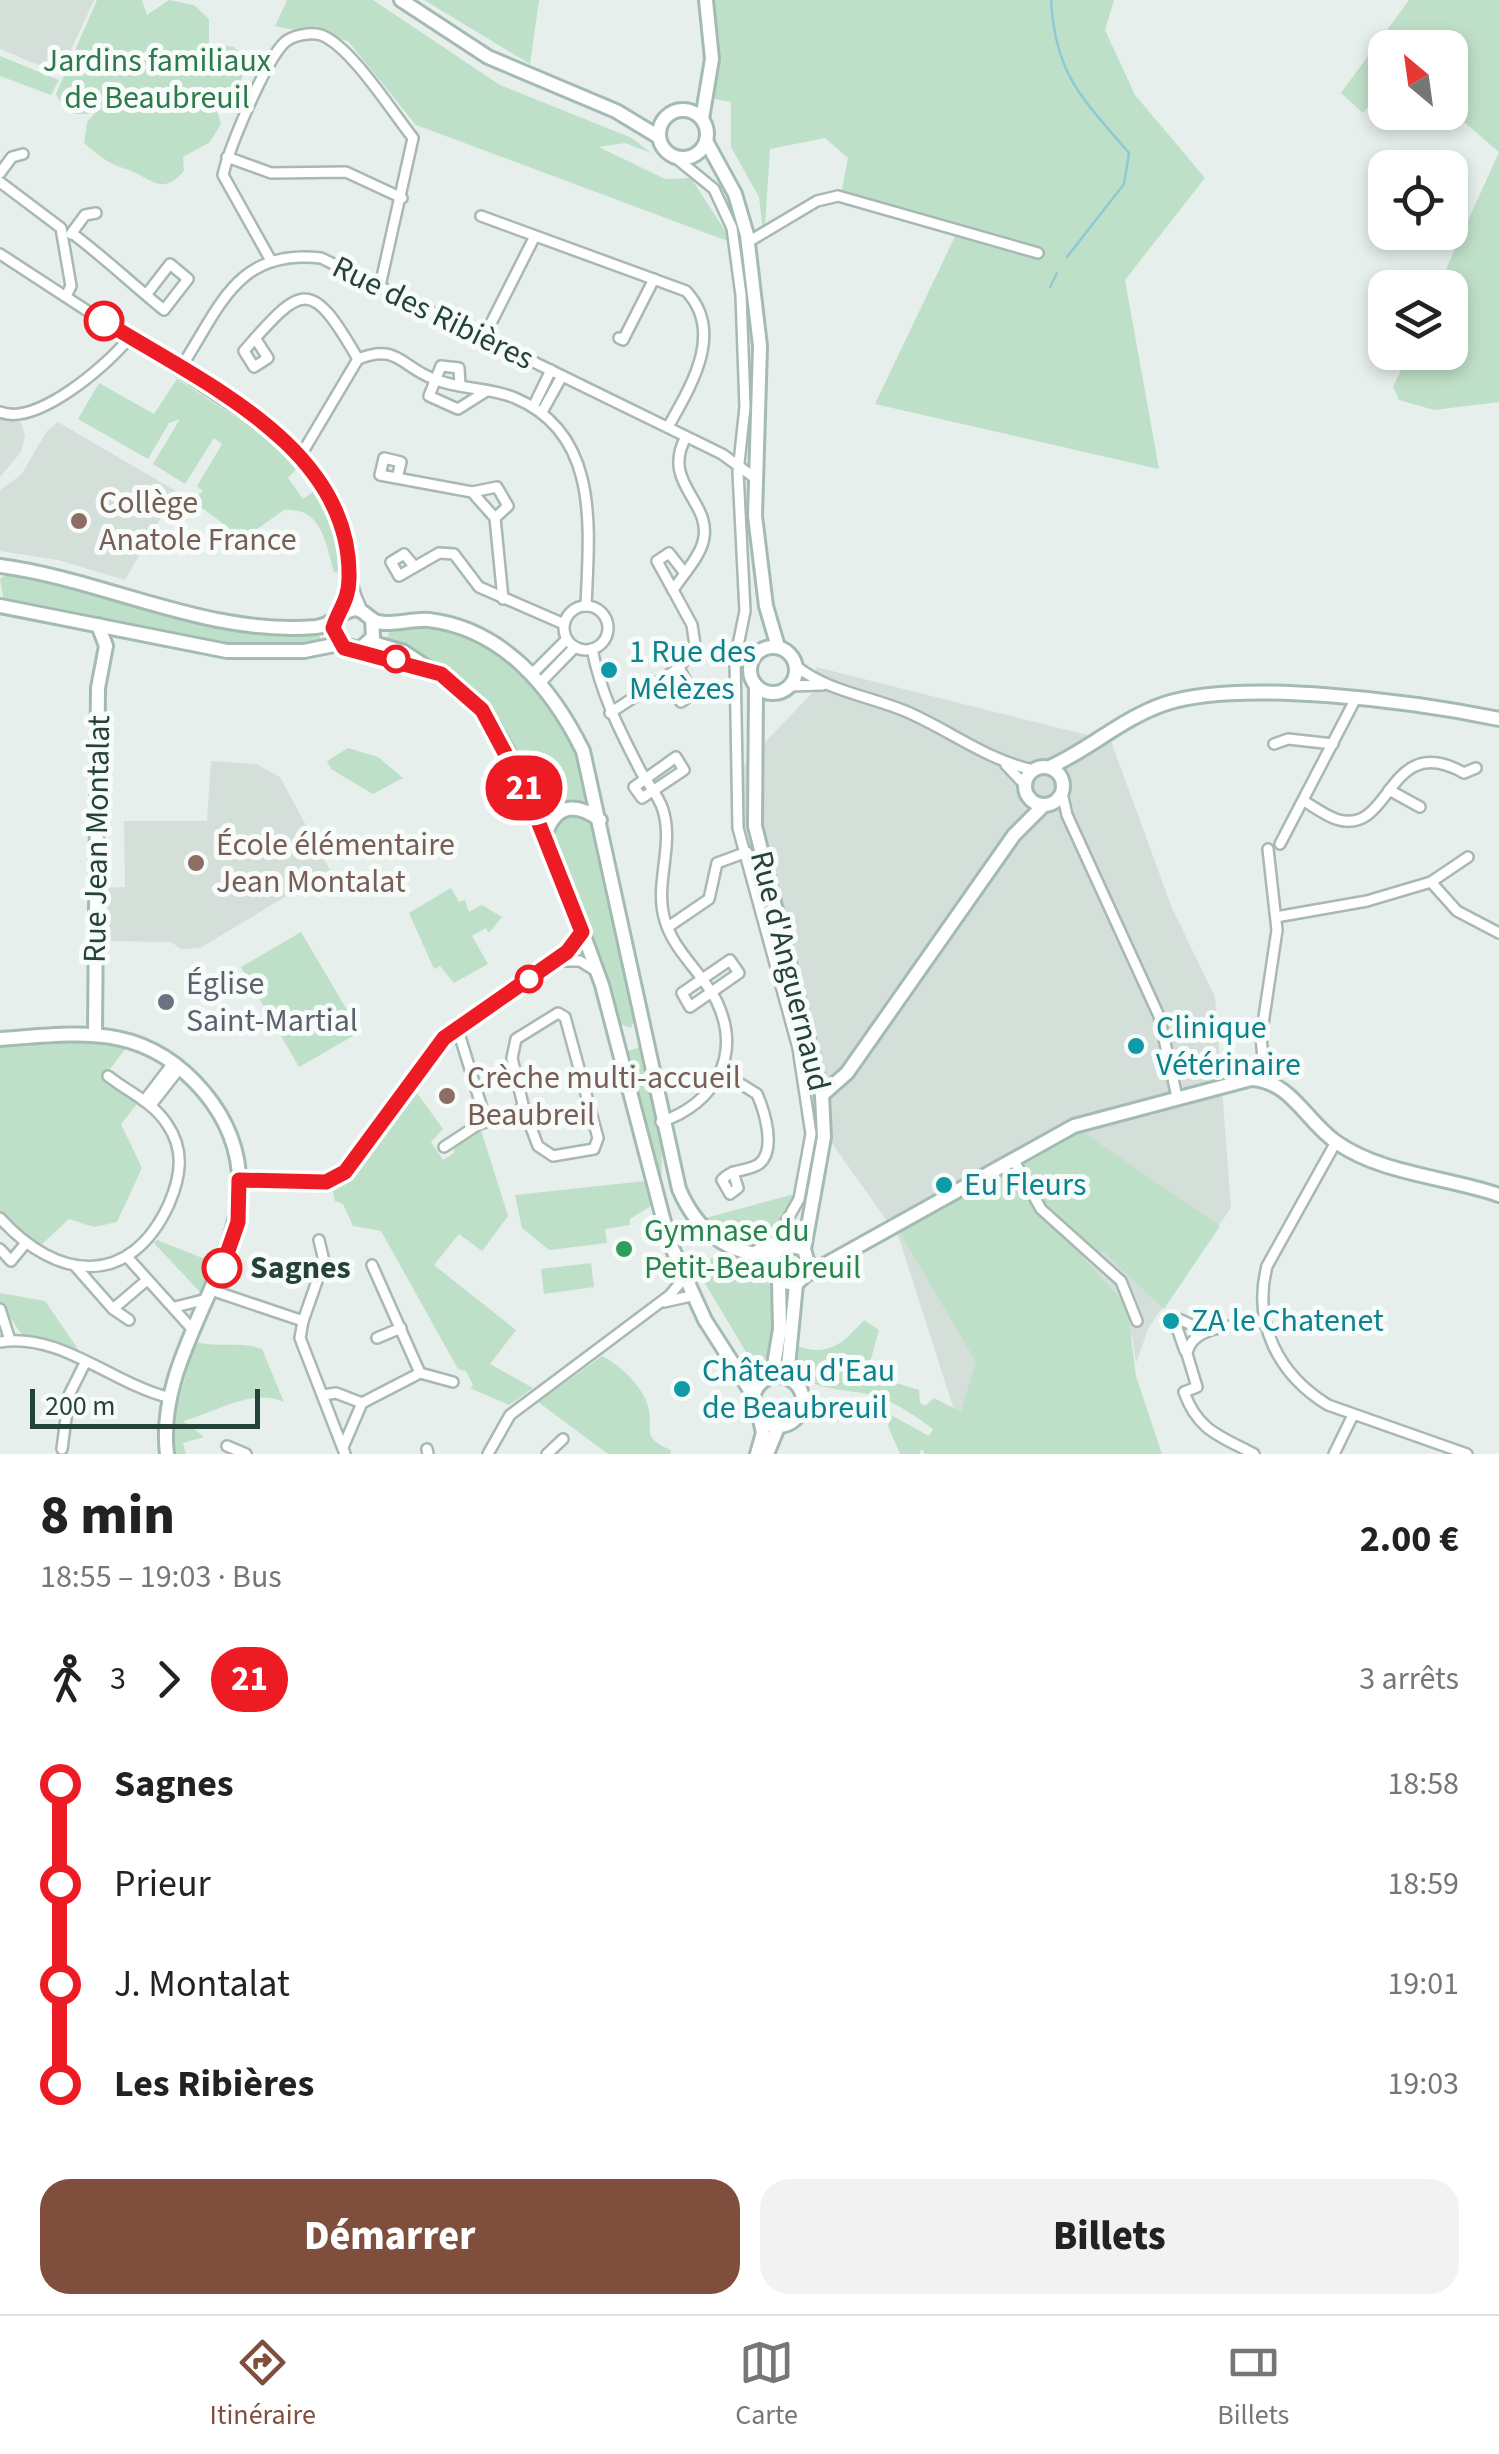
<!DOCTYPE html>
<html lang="fr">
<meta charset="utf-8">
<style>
body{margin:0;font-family:"Source Sans 3",sans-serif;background:#f2f2f2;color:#222;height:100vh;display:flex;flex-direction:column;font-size:38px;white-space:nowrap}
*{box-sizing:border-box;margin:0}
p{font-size:32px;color:#767676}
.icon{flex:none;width:55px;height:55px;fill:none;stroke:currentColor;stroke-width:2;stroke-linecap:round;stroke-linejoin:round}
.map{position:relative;height:1454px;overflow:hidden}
.panel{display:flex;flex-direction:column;background:#fff;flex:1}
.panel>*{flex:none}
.badge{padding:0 20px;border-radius:32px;font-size:35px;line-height:65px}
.needle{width:65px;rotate:331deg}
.buttons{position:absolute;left:1368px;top:30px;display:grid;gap:20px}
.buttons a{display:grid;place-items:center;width:100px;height:100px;border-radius:20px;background:#fff;box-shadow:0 5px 15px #0003;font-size:50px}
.scale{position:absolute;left:30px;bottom:25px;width:230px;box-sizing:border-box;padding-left:10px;border:5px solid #24423a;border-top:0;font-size:28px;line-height:35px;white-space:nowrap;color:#24423a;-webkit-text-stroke:8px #f7fbf9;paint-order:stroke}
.map>.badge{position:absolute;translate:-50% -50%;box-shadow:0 0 0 5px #fff}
.legs{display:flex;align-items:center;gap:15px;height:110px;padding:0 40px;font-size:32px}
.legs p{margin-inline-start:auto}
.headline{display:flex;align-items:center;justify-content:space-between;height:170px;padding:0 40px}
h1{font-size:55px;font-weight:800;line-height:75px}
.primary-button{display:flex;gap:20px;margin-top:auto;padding:20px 40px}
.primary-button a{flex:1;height:115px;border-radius:30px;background:#804e3d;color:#fff;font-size:40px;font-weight:800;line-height:115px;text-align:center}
.primary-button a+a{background:#f2f2f2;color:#222}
ul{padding:0 40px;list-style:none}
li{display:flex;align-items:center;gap:35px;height:100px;font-size:38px}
li i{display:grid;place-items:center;width:15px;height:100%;margin:0 12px;background:currentColor}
li i::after{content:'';width:25px;height:25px;margin:-12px;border:8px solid;border-radius:50%;background:#fff}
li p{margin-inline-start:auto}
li:first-child i{background:linear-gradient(#0000 50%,currentColor 0)}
li:last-child i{background:linear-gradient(currentColor 50%,#0000 0)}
.dock{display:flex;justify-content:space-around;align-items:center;height:140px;border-top:2px solid #e0e0e0;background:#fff;font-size:28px;color:#767676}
.dock a{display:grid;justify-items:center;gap:5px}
.dock .selected{color:#804e3d}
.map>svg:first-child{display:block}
.built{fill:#d4dfda}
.green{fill:#bfe0c8}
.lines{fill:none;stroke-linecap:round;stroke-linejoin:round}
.stream{stroke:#8ec9d4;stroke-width:2.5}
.street-casing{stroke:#a8b8b2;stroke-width:14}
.secondary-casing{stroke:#a4bbb3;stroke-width:18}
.street{stroke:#fff;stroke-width:9}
.secondary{stroke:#fff;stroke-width:12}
.line-1-casing{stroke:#fff;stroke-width:22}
.line-1{stroke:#ed1c24;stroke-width:15}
.stop-1-dot{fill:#fff;stroke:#ed1c24;stroke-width:5}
.education-dot{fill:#8d6e63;stroke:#f7fbf9;stroke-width:4}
.culture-dot{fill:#0f9aa8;stroke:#f7fbf9;stroke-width:4}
.worship-dot{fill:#6b7280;stroke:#f7fbf9;stroke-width:4}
.leisure-dot{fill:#2e9e5b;stroke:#f7fbf9;stroke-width:4}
.labels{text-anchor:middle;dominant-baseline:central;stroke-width:10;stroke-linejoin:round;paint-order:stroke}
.park-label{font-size:32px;fill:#2d7a4b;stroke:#f7fbf9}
.street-label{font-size:32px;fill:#24423a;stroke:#f7fbf9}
.education-label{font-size:32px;fill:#785e54;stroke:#f7fbf9;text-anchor:start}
.culture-label{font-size:32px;fill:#0d838f;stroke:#f7fbf9;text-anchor:start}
.worship-label{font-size:32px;fill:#5b616d;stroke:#f7fbf9;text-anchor:start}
.leisure-label{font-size:32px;fill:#27864d;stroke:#f7fbf9;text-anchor:start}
.stop-label{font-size:32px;font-weight:bold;fill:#24423a;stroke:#f7fbf9;text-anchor:start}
</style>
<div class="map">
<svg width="1499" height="1454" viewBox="0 0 1499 1454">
<rect width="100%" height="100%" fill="#e6efeb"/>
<g class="built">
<path d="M0 0H94L60 74 0 49Z"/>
<path d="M0 419 21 422 25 436 21 452 0 477Z"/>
<path d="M58 422 176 491 125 580 58 560 0 551V490L21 475 47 431Z"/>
<path d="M816 667 1111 741 1172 908 1215 997 1231 1208 1149 1327 1136 1363 1132 1334 1051 1454 954 1410 899 1238 829 1139 732 777 813 692Z"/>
<path d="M211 761 256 764 280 777 330 870 200 948 181 949 171 942 105 941V888L125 887 124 821H207Z"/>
</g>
<g class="green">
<path d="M97 0H142L147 15 169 0 194 5 209 19V44L234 47 248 63 236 92 215 105 221 124 210 142 183 157 184 171C161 197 152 178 126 169 109 164 99 156 84 143L87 122 97 111C76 118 66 114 56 94Z"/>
<path d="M287 0H373L500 85 632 138 651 153 625 143 599 147 665 179 691 178 733 243 416 125 348 41 275 26Z"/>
<path d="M424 0H539L530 64Z"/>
<path d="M706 0H1114L1105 30 1135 95 1205 178 1125 280 1159 469 875 404 959 228 840 200 848 158 825 138 770 149 764 240 759 197 731 147V102L709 98Z"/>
<path d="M1409 0H1499V402L1434 410 1399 400 1393 387 1409 353 1450 352V288L1438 287 1499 152 1450 110V48H1385V87L1363 113 1341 93Z"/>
<path d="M0 56 59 80 51 95 0 76Z"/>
<path d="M177 379 272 440 299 466 288 478 303 499 317 489 332 521 341 573 334 572C325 542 322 507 284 510L243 539 192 500 203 491 197 486 222 444 214 438 185 484 153 464 180 419 169 423 148 459 78 419 99 383 154 414Z"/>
<path d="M7 574C57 574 109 600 157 614 209 628 265 629 319 632L321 644 227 646 4 601 0 579Z"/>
<path d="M434 625C494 644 548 682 574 742 583 763 586 789 592 811L558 807 543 818C501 723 487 685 387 641L390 626Z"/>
<path d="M348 748 378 757 403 778 373 794 331 769 327 761Z"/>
<path d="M569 810 591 820 597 830 635 1017 631 1028 617 1023 550 830Z"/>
<path d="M451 888 459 902 465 900 469 912 482 905 502 917 489 933 486 928 472 936 488 964 454 983 440 966 434 969 409 913Z"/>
<path d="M301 932 360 1032 299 1067 241 967Z"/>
<path d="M84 1040 126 1048 103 1078 137 1104 121 1124 142 1168 117 1222 94 1227 69 1219 42 1244 21 1233 0 1210V1044Z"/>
<path d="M641 1047 662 1151 661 1193 624 1052Z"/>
<path d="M412 1086 443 1129 431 1142 443 1160 454 1153V1145L481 1130 508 1216 482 1251 459 1234 434 1265 516 1330 490 1364 533 1388 509 1405 470 1388 473 1385 466 1371 458 1369 381 1231 353 1226 343 1204 335 1201 332 1186 358 1171Z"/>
<path d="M1080 1130 1220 1226 1164 1309 1103 1252 1082 1257 1127 1305 1136 1376 1162 1454H925L921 1449 920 1454H900L888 1426 891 1415 929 1436 933 1429C917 1417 898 1404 879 1397 844 1385 789 1397 795 1345 829 1359 845 1341 864 1320L879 1330 869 1366 896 1383 919 1390 920 1403 925 1406 934 1398 961 1412 976 1362 899 1231Z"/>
<path d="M645 1181 651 1206 630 1219V1225L605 1229 607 1243 549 1250 522 1228 515 1195Z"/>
<path d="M798 1193 771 1241 751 1249 718 1235 702 1219Z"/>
<path d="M157 1240 215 1263 200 1292 154 1243Z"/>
<path d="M719 1256 754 1258 758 1272 775 1290 770 1355 755 1367 697 1270 701 1262Z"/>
<path d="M591 1263 594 1287 544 1294 541 1269Z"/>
<path d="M0 1293 45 1301 80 1352 22 1335 0 1303Z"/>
<path d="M195 1342C218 1348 241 1341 262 1349L284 1402C253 1387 214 1413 183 1421L204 1437 183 1443 186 1454H175L172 1423Z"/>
<path d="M602 1356C619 1364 641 1385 647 1403 656 1429 638 1436 671 1450L670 1454H608L538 1402Z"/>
</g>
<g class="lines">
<g class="stream">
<path d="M1051 0C1055 75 1083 99 1129 153L1124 184 1067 257"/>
<path d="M1050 287 1057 273"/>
</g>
<g class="street-casing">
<g id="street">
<path d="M227 157 271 173 346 172 402 198"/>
<path d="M676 158 714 189 732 228 741 295 745 407 738 472 745 611 735 660 738 828 798 1048 811 1134 799 1199 774 1243 757 1250"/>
<path d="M0 173 12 157 23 154"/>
<path d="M0 182 61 228 71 286 66 296"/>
<path d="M481 216 686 291C725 332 691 386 668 427"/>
<path d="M71 234 85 215 96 213"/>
<path d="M73 234C105 258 133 285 164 310L188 279 170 264 146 295"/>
<path d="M748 242 817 201 838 196 1038 253"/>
<path d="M0 254 290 443C317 471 337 501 344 540 349 565 350 587 362 610"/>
<path d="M270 259 223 175C229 148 265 62 284 43 292 35 311 32 321 35 351 46 392 112 413 138L380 286"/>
<path d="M484 337 535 236"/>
<path d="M255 338 268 358 254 367 244 351C303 283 311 278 358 359"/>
<path d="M619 338 623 340 654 279"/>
<path d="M180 369C220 308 236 248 321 258L722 454 755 478"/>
<path d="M460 386 459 368 441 366 429 396 458 409 485 392"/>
<path d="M533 407 551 370"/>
<path d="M0 412C36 427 108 365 130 337"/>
<path d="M542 412 562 376"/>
<path d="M301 455 358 359C398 343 401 367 434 379 460 390 490 387 515 398 601 434 589 530 586 606"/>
<path d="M397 478 401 462 384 458 380 475 472 492 495 518 503 599"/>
<path d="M472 492 497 487 508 506 495 518"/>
<path d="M415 567 404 554 391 562 399 576 439 553 454 554 479 587 564 624"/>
<path d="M673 590 657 561 669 553 684 572"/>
<circle cx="586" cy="628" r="22"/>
<path d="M343 611 349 582"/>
<path d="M592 649C601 694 619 729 640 770 647 783 659 796 663 810 674 845 655 883 664 917 672 950 702 972 717 1002 742 1056 715 1103 661 1122"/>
<path d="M796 666C827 691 869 696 905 711 948 729 988 761 1034 770"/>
<path d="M533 673 567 639"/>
<path d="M664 677 681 702 693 694 679 668"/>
<path d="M541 682 575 647"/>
<path d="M790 686 823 685"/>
<path d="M610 713 679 668 695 645 692 625 673 590C682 576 699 558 703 542 714 502 660 484 686 437"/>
<path d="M1274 744 1288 739 1333 744"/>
<path d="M676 757 684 770 642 798 634 787Z"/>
<path d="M1006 765 1025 785"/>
<path d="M1389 790 1420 807"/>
<path d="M1062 793 1067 815 1159 1016 1177 1097"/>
<path d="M1304 801C1314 807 1327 817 1339 820 1393 834 1387 730 1464 773L1476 768"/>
<path d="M1280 844 1355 700"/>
<path d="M1431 882 1468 857"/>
<path d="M1276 917 1367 901 1431 882 1457 911 1499 933"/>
<path d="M668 927 709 899 717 863 747 852"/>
<path d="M730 960 739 973 690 1007 682 993Z"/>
<path d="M561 961H580L596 971"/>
<path d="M457 1027 486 1121"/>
<path d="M723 1073 757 1094C764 1110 777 1150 759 1164 747 1172 732 1168 722 1180L730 1194 738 1188 733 1172"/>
<path d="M1265 1079 1261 1037 1277 930 1268 849"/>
<path d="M144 1101 173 1063"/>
<path d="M151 1105 180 1068"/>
<path d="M1336 1142 1267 1266C1252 1324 1279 1375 1328 1405L1467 1454"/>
<path d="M444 1147 479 1124 524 1109 512 1058 516 1039 558 1013 565 1017 598 1138 594 1149 553 1156 538 1146 524 1109"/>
<path d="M1013 1159 1041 1209 1121 1281 1137 1321"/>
<path d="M239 1180 326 1182 345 1172 444 1038 567 952 582 931"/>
<path d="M0 1218C57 1281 130 1289 169 1204 181 1176 185 1150 167 1124 153 1102 128 1092 108 1076"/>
<path d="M0 1249 11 1261 25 1244"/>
<path d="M129 1259 193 1330"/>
<path d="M76 1267 113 1309 129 1320"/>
<path d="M211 1290 303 1321 300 1338 345 1454"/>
<path d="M664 1302 691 1296"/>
<path d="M175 1307 207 1299"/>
<path d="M0 1309 10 1340"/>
<path d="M113 1309 147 1280"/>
<path d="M303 1321 324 1261 319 1240"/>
<path d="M377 1338 401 1328"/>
<path d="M0 1342C59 1332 112 1383 167 1397"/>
<path d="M1185 1351 1176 1325 1181 1320 1206 1332"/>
<path d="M420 1373 453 1382"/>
<path d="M323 1395 336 1393 362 1403"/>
<path d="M344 1445 362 1403 420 1373 372 1265"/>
<path d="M227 1446 246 1454"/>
<path d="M62 1449 69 1395 85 1363"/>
<path d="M427 1449 428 1454"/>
<path d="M488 1454 510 1415 670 1295 684 1278"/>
<path d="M547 1454 563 1439"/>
<path d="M1254 1454C1220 1436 1198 1431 1184 1392L1197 1387 1187 1354C1191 1324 1240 1326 1264 1322"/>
<path d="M1334 1454 1353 1415"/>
</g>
</g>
<g class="secondary-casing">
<g id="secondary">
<path d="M401 0 488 57 616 111 659 137"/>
<circle cx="683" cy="134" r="24"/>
<path d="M702 119 712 59 706 0"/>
<path d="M706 141 735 194 747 235 760 346 755 516 766 606 778 647"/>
<path d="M0 566C106 580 206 636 316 627 334 625 338 611 356 609 365 611 367 617 375 621 388 627 414 618 429 620 503 629 552 688 583 751L679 1189C696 1229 728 1257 773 1254"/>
<path d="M0 606 227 651H304L339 644 360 649 373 637 372 619"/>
<path d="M370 642 404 652 467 694 492 724 508 752 568 892 602 985 669 1241 705 1320 753 1395"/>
<circle cx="773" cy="670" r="23"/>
<path d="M756 687 755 826 822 1095 824 1137 804 1249 810 1271 796 1284 779 1281 771 1269 773 1254 787 1245 804 1249"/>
<circle cx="1044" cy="786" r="19"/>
<path d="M1050 767C1090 749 1121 719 1164 704 1240 678 1417 702 1499 719"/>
<path d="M545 835C556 804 575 802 600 820"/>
<path d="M95 1033 98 688 106 646 98 625"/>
<path d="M0 1039C82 1033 145 1022 204 1092 307 1216 151 1327 167 1454"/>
<path d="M822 1095 847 1073 1014 835 1044 805"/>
<path d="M808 1274 1074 1126 1251 1079C1291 1081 1305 1120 1336 1142 1381 1174 1447 1177 1499 1195"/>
<circle cx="778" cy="1401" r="25"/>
<path d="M772 1377 780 1329 779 1281"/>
<path d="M787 1377 796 1284"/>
<path d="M757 1454 763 1433 760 1419"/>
<path d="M767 1454 778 1427"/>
</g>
</g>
<use href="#street" class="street"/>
<use href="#secondary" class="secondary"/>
</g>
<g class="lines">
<g class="line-1-casing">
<path id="line-1" d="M104 321C199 381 353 447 349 579 349 600 338 611 333 628L344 648 441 674 482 710 528 796 582 932 567 952 444 1038 345 1172 326 1182 239 1180 238 1222 222 1268"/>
</g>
<use href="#line-1" class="line-1"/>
</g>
<g class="stop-1-dot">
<circle cx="104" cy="321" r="18"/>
<circle cx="396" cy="659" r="12"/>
<circle cx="529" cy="979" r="12"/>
<circle cx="222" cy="1268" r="18"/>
</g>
<g class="education-dot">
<circle cx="79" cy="521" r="10"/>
<circle cx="196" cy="863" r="10"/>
<circle cx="447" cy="1096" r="10"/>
</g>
<g class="culture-dot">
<circle cx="609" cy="670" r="10"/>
<circle cx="1136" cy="1046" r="10"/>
<circle cx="944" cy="1185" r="10"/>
<circle cx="1171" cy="1321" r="10"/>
<circle cx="682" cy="1389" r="10"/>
</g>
<circle class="worship-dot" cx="166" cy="1002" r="10"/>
<circle class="leisure-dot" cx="624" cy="1249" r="10"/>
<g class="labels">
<g class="park-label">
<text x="157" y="61">Jardins familiaux<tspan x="157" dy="37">de Beaubreuil</tspan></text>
</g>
<g class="street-label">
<text transform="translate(433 313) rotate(26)">Rue des Ribières</text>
<text transform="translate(97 839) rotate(-89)">Rue Jean Montalat</text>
<text transform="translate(790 971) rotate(76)">Rue d'Anguernaud</text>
</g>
<g class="education-label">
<text x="99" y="503">Collège<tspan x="99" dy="37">Anatole France</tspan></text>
<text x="216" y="845">École élémentaire<tspan x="216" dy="37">Jean Montalat</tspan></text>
<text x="467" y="1078">Crèche multi-accueil<tspan x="467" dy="37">Beaubreil</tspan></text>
</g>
<g class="culture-label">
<text x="629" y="652">1 Rue des<tspan x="629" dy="37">Mélèzes</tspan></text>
<text x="1156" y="1028">Clinique<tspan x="1156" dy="37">Vétérinaire</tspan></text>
<text x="964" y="1185">Eu Fleurs</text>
<text x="1191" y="1321">ZA le Chatenet</text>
<text x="702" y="1371">Château d'Eau<tspan x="702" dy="37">de Beaubreuil</tspan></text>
</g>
<g class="worship-label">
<text x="186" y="984">Église<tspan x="186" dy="37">Saint-Martial</tspan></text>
</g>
<g class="leisure-label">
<text x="644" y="1231">Gymnase du<tspan x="644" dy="37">Petit-Beaubreuil</tspan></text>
</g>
<g class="stop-label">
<text x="250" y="1268">Sagnes</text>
</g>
</g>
</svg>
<div class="buttons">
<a><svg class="needle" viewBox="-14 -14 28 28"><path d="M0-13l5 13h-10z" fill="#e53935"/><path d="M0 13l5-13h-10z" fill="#767676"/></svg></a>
<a><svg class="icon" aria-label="locate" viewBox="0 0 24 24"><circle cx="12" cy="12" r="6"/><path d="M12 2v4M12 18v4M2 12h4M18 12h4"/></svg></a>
<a><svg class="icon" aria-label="layers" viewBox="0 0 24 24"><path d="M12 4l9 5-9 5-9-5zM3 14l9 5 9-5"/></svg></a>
</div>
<div class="scale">200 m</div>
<b class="badge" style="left:524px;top:788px;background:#ed1c24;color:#fff">21</b>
</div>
<section class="panel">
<div class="headline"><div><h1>8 min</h1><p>18:55 – 19:03 · Bus</p></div><b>2.00 €</b></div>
<div class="legs"><svg class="icon" aria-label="walk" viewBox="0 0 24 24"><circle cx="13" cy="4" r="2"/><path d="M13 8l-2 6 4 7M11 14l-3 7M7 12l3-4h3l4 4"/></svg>3<svg class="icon" aria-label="forward" viewBox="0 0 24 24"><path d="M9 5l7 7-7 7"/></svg><b class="badge" style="background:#ed1c24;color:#fff">21</b><p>3 arrêts</p></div>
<ul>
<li><i style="color:#ed1c24"></i><b>Sagnes</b><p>18:58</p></li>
<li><i style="color:#ed1c24"></i><span>Prieur</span><p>18:59</p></li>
<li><i style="color:#ed1c24"></i><span>J. Montalat</span><p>19:01</p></li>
<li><i style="color:#ed1c24"></i><b>Les Ribières</b><p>19:03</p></li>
</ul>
<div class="primary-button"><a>Démarrer</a><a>Billets</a></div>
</section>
<nav class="dock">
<a class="selected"><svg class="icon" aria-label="directions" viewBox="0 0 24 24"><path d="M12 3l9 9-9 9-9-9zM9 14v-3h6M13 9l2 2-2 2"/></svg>Itinéraire</a>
<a><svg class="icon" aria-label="map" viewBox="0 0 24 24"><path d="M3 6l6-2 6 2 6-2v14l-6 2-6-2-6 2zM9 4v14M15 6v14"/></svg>Carte</a>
<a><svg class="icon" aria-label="tickets" viewBox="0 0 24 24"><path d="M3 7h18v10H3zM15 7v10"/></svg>Billets</a>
</nav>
